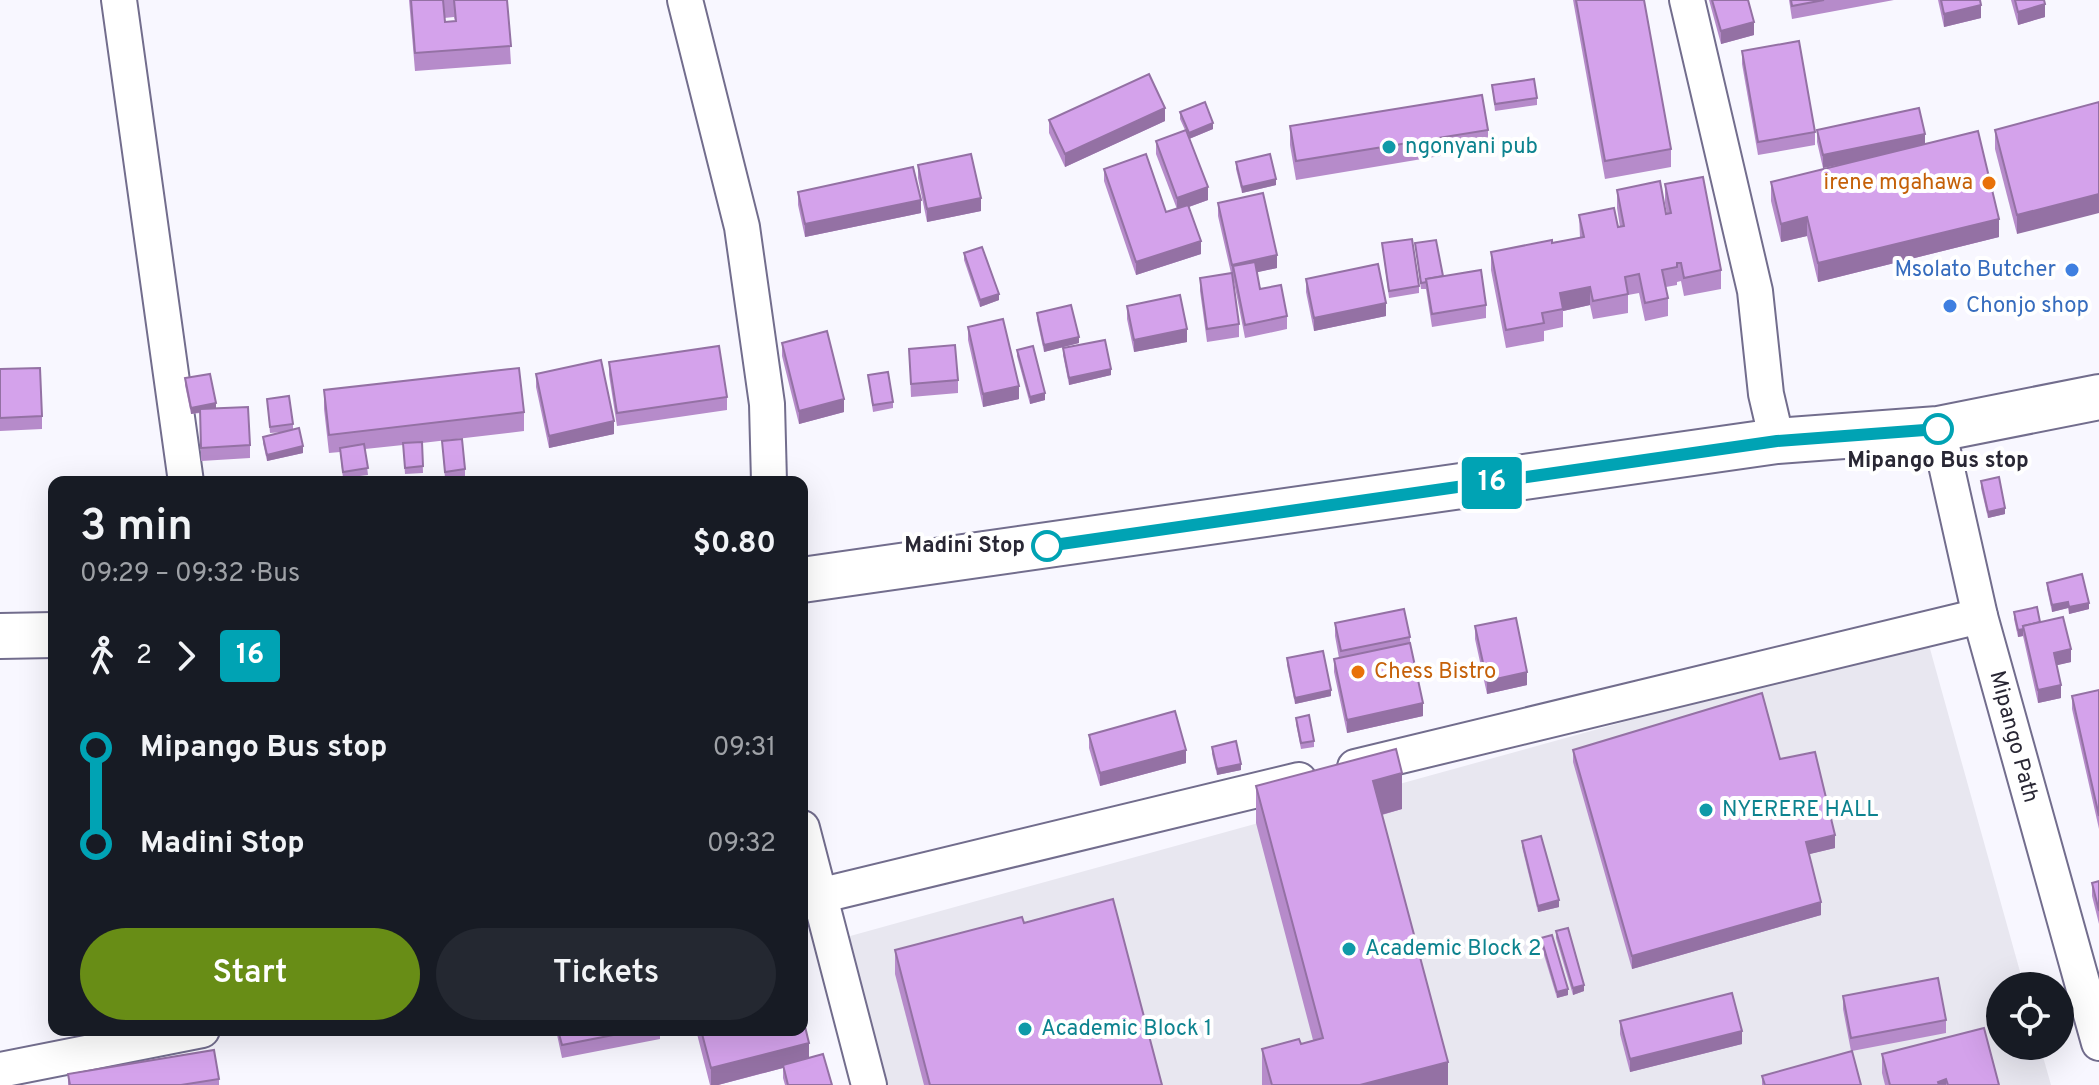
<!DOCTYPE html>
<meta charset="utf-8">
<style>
body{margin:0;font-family:Overpass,sans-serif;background:#242831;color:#f1f3f6;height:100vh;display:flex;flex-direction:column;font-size:30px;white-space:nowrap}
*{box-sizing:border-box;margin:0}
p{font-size:26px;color:#9ea1a6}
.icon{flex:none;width:44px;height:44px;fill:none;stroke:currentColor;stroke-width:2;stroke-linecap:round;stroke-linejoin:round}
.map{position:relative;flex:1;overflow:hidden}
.panel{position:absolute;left:48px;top:476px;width:760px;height:560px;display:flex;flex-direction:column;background:#171b24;border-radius:16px;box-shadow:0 8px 32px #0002}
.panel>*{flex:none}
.badge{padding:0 16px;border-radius:6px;font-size:28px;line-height:52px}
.fabs{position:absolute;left:1986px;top:972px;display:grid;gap:16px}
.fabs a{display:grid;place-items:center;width:88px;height:88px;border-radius:50%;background:#171b24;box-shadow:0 8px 32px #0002;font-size:40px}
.map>.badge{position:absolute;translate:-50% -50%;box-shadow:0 0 0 4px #fff}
.legs{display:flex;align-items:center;gap:12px;height:88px;padding:0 32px;font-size:26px}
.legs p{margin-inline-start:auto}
.head{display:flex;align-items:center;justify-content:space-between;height:136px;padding:0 32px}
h1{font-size:44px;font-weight:600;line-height:60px}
.primary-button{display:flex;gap:16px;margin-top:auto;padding:16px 32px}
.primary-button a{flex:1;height:92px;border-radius:48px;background:#688d16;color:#fff;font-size:32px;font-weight:600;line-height:92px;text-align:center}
.primary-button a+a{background:#242831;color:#f1f3f6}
ul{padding:0 32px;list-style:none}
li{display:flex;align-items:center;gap:28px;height:96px;font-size:30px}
li i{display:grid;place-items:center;width:12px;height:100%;margin:0 10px;background:currentColor}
li i::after{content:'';width:20px;height:20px;margin:-10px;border:6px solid;border-radius:50%;background:#171b24}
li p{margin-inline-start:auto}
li:first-child i{background:linear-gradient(#0000 50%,currentColor 0)}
li:last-child i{background:linear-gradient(currentColor 50%,#0000 0)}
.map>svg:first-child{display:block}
.built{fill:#e8e7f0}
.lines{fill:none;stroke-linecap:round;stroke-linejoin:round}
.minor-casing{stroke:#726d8d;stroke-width:38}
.trunk-casing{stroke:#726d8d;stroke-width:48}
.minor{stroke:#fff;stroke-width:34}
.trunk{stroke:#fff;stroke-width:44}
.wall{fill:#b68bca;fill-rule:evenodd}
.shaded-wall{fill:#9471a4}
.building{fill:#d4a2eb;stroke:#9471a4;stroke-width:2}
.line-1-casing{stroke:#fff;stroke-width:18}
.line-1{stroke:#00a3b4;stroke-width:12}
.culture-dot{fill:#0f9aa8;stroke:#fff;stroke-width:3}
.food-dot{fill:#e8710a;stroke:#fff;stroke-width:3}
.shop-dot{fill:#3f7fe0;stroke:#fff;stroke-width:3}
.stop-1-dot{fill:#fff;stroke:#00a3b4;stroke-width:4}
.labels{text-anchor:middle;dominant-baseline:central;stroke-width:8;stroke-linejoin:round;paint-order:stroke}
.culture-label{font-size:22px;fill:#0d838f;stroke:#fff;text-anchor:start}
.food-label{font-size:22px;fill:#c56008;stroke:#fff;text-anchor:end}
.shop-label{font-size:22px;fill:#366cbe;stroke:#fff;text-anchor:end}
.stop-label{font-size:22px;font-weight:bold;fill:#292734;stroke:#fff}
.street-label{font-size:22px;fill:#292734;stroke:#fff}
</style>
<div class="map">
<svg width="2099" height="1085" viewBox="0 0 2099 1085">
<rect width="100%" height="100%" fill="#f8f7ff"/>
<path class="built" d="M1927 638 2024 986H2000V1046H2040L2051 1085H884L843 938Z"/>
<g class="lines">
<g class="minor-casing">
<g id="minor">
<path d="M119 0 186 482"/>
<path d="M685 0 742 227 767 404 769 482"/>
<path d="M1687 0 1755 291 1766 394 1777 441"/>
<path d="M1938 429 1980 616 2099 1043"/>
<path d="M1355 767 1980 616"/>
<path d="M802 828 869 1085"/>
<path d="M802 900 1299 780"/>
<path d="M0 1070 202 1030"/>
</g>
</g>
<g class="trunk-casing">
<g id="trunk">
<path d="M802 580 1777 441 1938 429 2099 397"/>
<path d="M0 636 54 635"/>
</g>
</g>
<use href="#minor" class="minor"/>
<use href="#trunk" class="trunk"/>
</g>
<g class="wall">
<path d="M409 0H507L511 64 415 71ZM454 17 455 21 445 22 444 18Z"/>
<path d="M1573 0H1644L1671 149V167L1605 179Z"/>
<path d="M1709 0H1748L1754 35 1721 44Z"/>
<path d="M1789 0H1894L1792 19Z"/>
<path d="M1938 0H1980L1981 18 1944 27Z"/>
<path d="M2011 0H2044L2045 17 2018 25Z"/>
<path d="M1742 51 1815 132V145L1758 155 1742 64Z"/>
<path d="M1492 85 1537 98V105L1495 111Z"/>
<path d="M2099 102 2017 234 1995 149V130Z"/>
<path d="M1180 112 1213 129 1189 139 1208 200 1189 207 1201 254 1136 275 1104 181V169L1166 212 1177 209 1156 154V141L1185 130 1180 119Z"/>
<path d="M1049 120 1165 121 1065 167 1049 133Z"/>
<path d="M1290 126 1488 130V148L1296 180 1290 145Z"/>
<path d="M1817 130 1925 144 1999 237 1818 282 1807 236 1781 242 1771 201V182L1847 163 1823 168 1817 142Z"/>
<path d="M1236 162 1276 185 1242 193 1236 169Z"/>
<path d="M918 165 981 211 927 222 918 178Z"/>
<path d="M1665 184 1721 270V289L1684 296 1681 281 1677 282V285L1666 287 1668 298V316L1645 321 1639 293 1628 295V313L1593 319 1590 305 1563 311V327L1544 331V341L1506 348 1491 270V252L1580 238 1579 215 1618 227H1620L1617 208V190L1667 214 1665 203Z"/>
<path d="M798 192 921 213 805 237 798 205Z"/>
<path d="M1218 203 1277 268 1257 272 1260 289 1287 316V329L1245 338 1233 277 1239 324V337L1207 342 1200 291V278L1231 273 1218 216Z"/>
<path d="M1382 243 1419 286V293L1389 298Z"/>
<path d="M1415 243 1443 276 1486 305V318L1432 327 1426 289H1421Z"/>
<path d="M964 253 999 300 980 307 964 260Z"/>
<path d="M1306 279 1386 316 1314 331 1306 292Z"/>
<path d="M1127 306 1187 342 1134 352 1127 319Z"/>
<path d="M1037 313 1079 343 1044 352 1037 320Z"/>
<path d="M968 327 1019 399 983 407 968 340Z"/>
<path d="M782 343 844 412 799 424 782 356Z"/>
<path d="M1063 348 1111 375 1069 385 1063 355Z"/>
<path d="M909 349 958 380V393L911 397Z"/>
<path d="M1017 350 1045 400 1030 404 1017 356Z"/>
<path d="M609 362 727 397V410L617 426 609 375Z"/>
<path d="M0 369 42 416V429L0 431Z"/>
<path d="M536 374 614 434 549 448 536 387Z"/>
<path d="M868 375 893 402V408L873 412Z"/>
<path d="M185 378 216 408 250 445V458L201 461 200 413 191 414 185 385Z"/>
<path d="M324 390 524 412V431L422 443 423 473 405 474 403 445 365 449 368 475 343 478 340 452 329 453 324 409Z"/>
<path d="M267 399 293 424V430L303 453 267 461 263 443V437L284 432 270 433Z"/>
<path d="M442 441 465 469V476L445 478Z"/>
<path d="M1981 481 2005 514 1988 518 1981 488Z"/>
<path d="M2047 583 2089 609 2069 614 2068 608 2052 612 2047 589Z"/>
<path d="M2014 612 2040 622 2071 662 2056 665 2061 698 2038 703 2023 636 2018 637 2014 619Z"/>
<path d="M1335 623 1410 637V643L1423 716 1347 733 1334 672V659L1339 658 1335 636Z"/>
<path d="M1475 626 1527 685 1487 694 1475 639Z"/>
<path d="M1287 658 1331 696 1295 704 1287 665Z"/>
<path d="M2099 690V829L2072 709V696Z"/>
<path d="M1296 718 1314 741V747L1301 749 1296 724Z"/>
<path d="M1089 735 1186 763 1100 786 1089 748Z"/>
<path d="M1212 747 1241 770 1217 775 1212 754Z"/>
<path d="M1573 750 1835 848 1809 854 1821 915 1632 969 1573 762Z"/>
<path d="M1256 786 1402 809 1382 815 1448 1085H1262V1049L1301 1044 1313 1040 1256 823Z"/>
<path d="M1522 841 1559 907 1538 912 1522 847Z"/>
<path d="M2099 881V924L2092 896V883Z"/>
<path d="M1024 923 1162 1085H924L895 974V950Z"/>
<path d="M1556 931 1584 991 1573 995 1556 938Z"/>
<path d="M1541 938 1568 995 1557 998 1541 945Z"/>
<path d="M1843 996 1946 1020V1033L1852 1051 1861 1085H1762V1076L1851 1051 1843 1009Z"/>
<path d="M1620 1021 1742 1044 1630 1072 1620 1034Z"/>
<path d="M556 1030H660V1039L562 1058Z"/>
<path d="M696 1030H802L809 1058 832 1085H785L783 1078V1068L718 1085H710Z"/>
<path d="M1882 1054 1999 1085H1885L1882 1073Z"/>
<path d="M68 1074 219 1079V1085H68Z"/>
</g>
<g class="shaded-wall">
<path d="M2045 4V17L2018 25V12Z"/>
<path d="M1981 5V18L1944 27V14Z"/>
<path d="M1754 22V35L1721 44V31Z"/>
<path d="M1165 108V121L1065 167V154Z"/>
<path d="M1213 123V129L1189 139V133Z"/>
<path d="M1925 134V147L1823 168V155Z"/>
<path d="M1276 179V185L1242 193V187Z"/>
<path d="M1208 187V200L1177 211V198Z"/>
<path d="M2099 194V213L2017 234V215Z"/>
<path d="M981 198V211L927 222V209Z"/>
<path d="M921 200V213L805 237V224Z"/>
<path d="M1807 217V236L1781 242V224Z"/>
<path d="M1999 219V237L1818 282V263Z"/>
<path d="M1201 241V254L1136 275V262Z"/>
<path d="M1277 255V268L1236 277 1233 266 1232 277V265Z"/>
<path d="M1590 287V305L1563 311 1560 293Z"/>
<path d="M999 294V300L980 307V300Z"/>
<path d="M1386 303V316L1314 331V318Z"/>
<path d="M1187 329V342L1134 352V340Z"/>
<path d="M1079 337V343L1044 352V345Z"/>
<path d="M1111 369V375L1069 385V378Z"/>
<path d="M1019 386V399L983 407V394Z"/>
<path d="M1045 393V400L1030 404V397Z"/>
<path d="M844 399V412L799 424V411Z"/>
<path d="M216 403V409L191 414V408Z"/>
<path d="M614 421V434L549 448V436Z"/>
<path d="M303 446V453L267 461V455Z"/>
<path d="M2005 508V514L1988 518V512Z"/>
<path d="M2068 602V608L2052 612V605Z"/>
<path d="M2089 603V609L2069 614V607Z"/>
<path d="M2023 629V636L2018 637V630Z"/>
<path d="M2071 649V662L2054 666V653Z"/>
<path d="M1527 672V685L1487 694V681Z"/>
<path d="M2061 685V698L2038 703V690Z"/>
<path d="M1331 690V696L1295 704V698Z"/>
<path d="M1423 703V716L1347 733V720Z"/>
<path d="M1186 750V763L1100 786V773Z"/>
<path d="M1241 764V770L1217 775V769Z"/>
<path d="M1402 773V809L1373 817V781Z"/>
<path d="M1835 835V848L1806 855V842Z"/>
<path d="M1559 900V907L1538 912V906Z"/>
<path d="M1821 902V915L1632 969V956Z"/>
<path d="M1584 985V991L1573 995V988Z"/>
<path d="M1568 989V995L1557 998V992Z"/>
<path d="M1742 1031V1044L1630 1072V1059Z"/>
<path d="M809 1043V1061L718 1085H711V1068Z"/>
<path d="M1448 1062V1085H1360Z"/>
<path d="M1946 1079V1085H1938V1082Z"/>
</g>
<g class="building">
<path d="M411 0H443L445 22 456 21 454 0H507L511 46 415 53Z"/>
<path d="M1576 0H1644L1671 149 1605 161Z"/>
<path d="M1712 0H1748L1754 22 1721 31Z"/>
<path d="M1791 0H1824L1792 6Z"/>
<path d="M1941 0H1980L1981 5 1944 14Z"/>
<path d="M2015 0H2044L2045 4 2018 12Z"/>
<path d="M1799 41 1815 132 1758 142 1742 51Z"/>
<path d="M1149 74 1165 108 1065 154 1049 120Z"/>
<path d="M1534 79 1537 98 1495 104 1492 85Z"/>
<path d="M1482 95 1488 130 1296 161 1290 126Z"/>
<path d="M1205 102 1213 123 1189 133 1180 112Z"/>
<path d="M2099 102V194L2017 215 1995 130Z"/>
<path d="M1919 108 1925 134 1823 155 1817 130Z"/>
<path d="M1186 130 1208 187 1177 198 1156 141Z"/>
<path d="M1978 131 1999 219 1818 263 1807 217 1781 224 1771 182Z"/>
<path d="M971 154 981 198 927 209 918 165Z"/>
<path d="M1146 154 1166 212 1188 205 1201 241 1136 262 1104 169Z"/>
<path d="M1270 154 1276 179 1242 187 1236 162Z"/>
<path d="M913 167 921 200 805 224 798 192Z"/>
<path d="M1703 177 1721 270 1684 278 1681 263H1677V267L1662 270 1668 298 1645 303 1639 274 1625 277 1628 294 1593 301 1590 287 1560 293 1563 309 1542 313 1544 323 1506 330 1491 252 1552 240V243L1584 237 1579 215 1614 208 1618 227 1624 226 1617 190 1660 181 1666 214 1671 213 1665 184Z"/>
<path d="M1263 193 1277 255 1232 265 1218 203Z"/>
<path d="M1412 239 1419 286 1389 291 1382 243Z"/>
<path d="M1436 240 1443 276 1426 279 1427 282 1421 283 1415 243Z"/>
<path d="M982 247 999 294 980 300 964 253Z"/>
<path d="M1255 262 1260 289 1281 285 1287 316 1245 325 1233 266Z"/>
<path d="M1378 264 1386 303 1314 318 1306 279Z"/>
<path d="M1481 270 1486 305 1432 314 1426 279Z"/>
<path d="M1232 273 1239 324 1207 329 1200 278Z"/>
<path d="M1180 295 1187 329 1134 340 1127 306Z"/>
<path d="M1071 305 1079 337 1044 345 1037 313Z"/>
<path d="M1003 319 1019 386 983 394 968 327Z"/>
<path d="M827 331 844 399 799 411 782 343Z"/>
<path d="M1105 340 1111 369 1069 378 1063 348Z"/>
<path d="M955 345 958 380 911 384 909 349Z"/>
<path d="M719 346 727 397 617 413 609 362Z"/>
<path d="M1033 346 1045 393 1030 397 1017 350Z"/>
<path d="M601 360 614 421 549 436 536 374Z"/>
<path d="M40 368 42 416 0 418V369Z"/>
<path d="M519 368 524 412 329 435 324 390Z"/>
<path d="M888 372 893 402 873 405 868 375Z"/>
<path d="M210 374 216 403 191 408 185 378Z"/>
<path d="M289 396 293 424 270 427 267 399Z"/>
<path d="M248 407 250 445 201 448 200 409Z"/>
<path d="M299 428 303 446 267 455 263 437Z"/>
<path d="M462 439 465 469 445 472 442 441Z"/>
<path d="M422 442 423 466 405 468 403 443Z"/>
<path d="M364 444 368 468 343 472 340 448Z"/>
<path d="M1999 477 2005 508 1988 512 1981 481Z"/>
<path d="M2082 574 2089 603 2069 607 2068 602 2052 605 2047 583Z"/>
<path d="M2037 607 2040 622 2023 626 2024 629 2018 630 2014 612Z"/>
<path d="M1404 609 1410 637 1341 651 1335 623Z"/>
<path d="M2063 617 2071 649 2054 653 2061 685 2038 690 2023 626Z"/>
<path d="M1516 618 1527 672 1487 681 1475 626Z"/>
<path d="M1410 643 1423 703 1347 720 1334 659Z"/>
<path d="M1323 651 1331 690 1295 698 1287 658Z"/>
<path d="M2099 690V816L2072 696Z"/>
<path d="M1762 693 1780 759 1815 752 1835 835 1806 842 1821 902 1632 956 1573 750Z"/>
<path d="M1175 711 1186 750 1100 773 1089 735Z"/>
<path d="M1309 715 1314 741 1301 743 1296 718Z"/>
<path d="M1236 741 1241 764 1217 769 1212 747Z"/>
<path d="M1396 749 1402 773 1373 781 1448 1062 1360 1085H1272L1262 1049 1299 1039 1301 1044 1323 1038 1256 786Z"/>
<path d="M1541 836 1559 900 1538 906 1522 841Z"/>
<path d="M2099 881V911L2092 883Z"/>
<path d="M1113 899 1162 1085H930L895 950 1022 917 1024 923Z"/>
<path d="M1568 928 1584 985 1573 988 1556 931Z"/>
<path d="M1552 935 1568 989 1557 992 1541 938Z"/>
<path d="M1938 978 1946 1020 1851 1038 1843 996Z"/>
<path d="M1732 993 1742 1031 1630 1059 1620 1021Z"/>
<path d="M802 1014 809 1043 711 1068 701 1030H802Z"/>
<path d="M1984 1028 1999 1085H1948L1946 1079 1938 1082 1939 1085H1890L1882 1054Z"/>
<path d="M558 1030H639L562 1045Z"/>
<path d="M214 1050 219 1079 181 1085H70L68 1074Z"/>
<path d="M1852 1051 1861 1085H1765L1762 1076Z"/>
<path d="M823 1054 832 1085H788L783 1065Z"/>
</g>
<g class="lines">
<g class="line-1-casing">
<path id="line-1" d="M1047 546 1777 441 1938 429"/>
</g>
<use href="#line-1" class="line-1"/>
</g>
<g class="culture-dot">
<circle cx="1389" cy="147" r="8"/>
<circle cx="1706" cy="810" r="8"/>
<circle cx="1349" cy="949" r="8"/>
<circle cx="1025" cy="1029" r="8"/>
</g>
<g class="food-dot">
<circle cx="1989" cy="183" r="8"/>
<circle cx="1358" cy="672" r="8"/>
</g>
<g class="shop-dot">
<circle cx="2072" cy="270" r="8"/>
<circle cx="1950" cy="306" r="8"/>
</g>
<g class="stop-1-dot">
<circle cx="1938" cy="429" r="14"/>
<circle cx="1047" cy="546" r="14"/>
</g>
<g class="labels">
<g class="culture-label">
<text x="1405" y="147">ngonyani pub</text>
<text x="1722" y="810">NYERERE HALL</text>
<text x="1365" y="949">Academic Block 2</text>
<text x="1041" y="1029">Academic Block 1</text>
</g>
<g class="food-label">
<text x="1973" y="183">irene mgahawa</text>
<text x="1374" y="672" text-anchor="start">Chess Bistro</text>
</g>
<g class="shop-label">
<text x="2056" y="270">Msolato Butcher</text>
<text x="1966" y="306" text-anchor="start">Chonjo shop</text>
</g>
<g class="stop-label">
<text x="1938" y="461">Mipango Bus stop</text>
<text x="1025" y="546" text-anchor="end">Madini Stop</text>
</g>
<g class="street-label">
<text transform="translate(2013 737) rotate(75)">Mipango Path</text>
</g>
</g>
</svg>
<div class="fabs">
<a><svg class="icon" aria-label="locate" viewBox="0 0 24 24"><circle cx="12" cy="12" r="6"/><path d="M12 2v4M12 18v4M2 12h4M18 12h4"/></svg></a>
</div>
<b class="badge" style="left:1492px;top:483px;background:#00a3b4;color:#fff">16</b>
<section class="panel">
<div class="head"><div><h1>3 min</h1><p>09:29 – 09:32 · Bus</p></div><b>$0.80</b></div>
<div class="legs"><svg class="icon" aria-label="walk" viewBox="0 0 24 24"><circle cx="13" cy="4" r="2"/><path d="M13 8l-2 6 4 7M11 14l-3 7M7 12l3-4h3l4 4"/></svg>2<svg class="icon" aria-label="forward" viewBox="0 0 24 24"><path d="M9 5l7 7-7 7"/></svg><b class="badge" style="background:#00a3b4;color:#fff">16</b></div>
<ul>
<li><i style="color:#00a3b4"></i><b>Mipango Bus stop</b><p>09:31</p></li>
<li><i style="color:#00a3b4"></i><b>Madini Stop</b><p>09:32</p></li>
</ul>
<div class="primary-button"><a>Start</a><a>Tickets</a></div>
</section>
</div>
